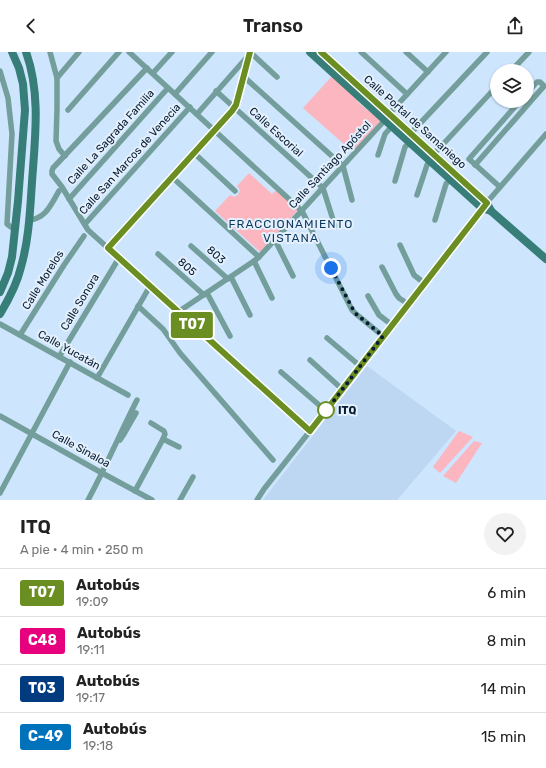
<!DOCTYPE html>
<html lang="es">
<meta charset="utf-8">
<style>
body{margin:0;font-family:Rubik,sans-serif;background:#f2f2f2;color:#222;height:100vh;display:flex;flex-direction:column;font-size:15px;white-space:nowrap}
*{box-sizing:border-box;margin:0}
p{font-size:13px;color:#767676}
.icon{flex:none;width:22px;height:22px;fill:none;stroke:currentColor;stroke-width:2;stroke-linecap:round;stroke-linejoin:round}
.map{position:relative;height:448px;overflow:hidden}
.sheet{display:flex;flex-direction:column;background:#fff;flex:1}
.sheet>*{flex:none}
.badge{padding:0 8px;border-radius:3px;font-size:14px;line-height:26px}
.fabs{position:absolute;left:490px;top:12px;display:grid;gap:8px}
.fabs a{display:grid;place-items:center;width:44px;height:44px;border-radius:50%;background:#fff;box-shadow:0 1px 3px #0004;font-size:20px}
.you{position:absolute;width:20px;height:20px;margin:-10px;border:3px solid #fff;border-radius:50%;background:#1a73e8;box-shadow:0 0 0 6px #1a73e833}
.map>.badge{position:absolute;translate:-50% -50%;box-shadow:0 0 0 2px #fff}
.round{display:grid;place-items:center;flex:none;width:42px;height:42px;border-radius:21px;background:#f2f2f2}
.headline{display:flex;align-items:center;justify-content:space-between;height:68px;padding:0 20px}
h1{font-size:19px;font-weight:600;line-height:30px}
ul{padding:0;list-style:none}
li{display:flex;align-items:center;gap:12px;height:48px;padding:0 20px;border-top:1px solid #e0e0e0}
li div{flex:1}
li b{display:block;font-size:15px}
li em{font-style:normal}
li .badge{min-width:44px;font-weight:700;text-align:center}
header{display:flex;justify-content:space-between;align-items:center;height:52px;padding:0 20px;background:#fff;font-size:18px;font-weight:600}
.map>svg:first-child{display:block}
.built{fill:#bdd6f1}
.green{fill:#fcb6c0}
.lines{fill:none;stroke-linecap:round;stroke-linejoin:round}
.street{stroke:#739e9b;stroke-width:5.5}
.secondary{stroke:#377d78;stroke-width:8}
.line-casing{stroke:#fff;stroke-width:9}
.line{stroke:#6b8e23;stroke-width:6}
.walk{stroke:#051c32;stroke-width:4;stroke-dasharray:0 7.2}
.stop-dot{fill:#fff;stroke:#6b8e23;stroke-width:2}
.labels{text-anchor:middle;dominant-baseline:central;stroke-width:4;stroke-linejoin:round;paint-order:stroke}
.street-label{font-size:11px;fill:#051c32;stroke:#e5f0fd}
.stop-label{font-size:11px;font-weight:bold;fill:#051c32;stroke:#e5f0fd;text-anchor:start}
.neighbourhood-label{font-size:12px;letter-spacing:1px;fill:#0a375e;stroke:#e5f0fd}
</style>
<header><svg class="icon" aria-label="back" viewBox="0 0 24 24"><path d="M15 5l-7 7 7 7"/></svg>Transo<svg class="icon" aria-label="share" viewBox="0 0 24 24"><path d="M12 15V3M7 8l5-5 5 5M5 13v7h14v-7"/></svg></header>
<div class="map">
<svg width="546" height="448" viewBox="0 0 546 448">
<rect width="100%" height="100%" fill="#cde5fd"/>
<path class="built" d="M367 314 456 379 397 448H263Z"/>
<g class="green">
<path d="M333 23 351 40 358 50 367 58 375 62 381 68 353 100 303 56Z"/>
<path d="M249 121 272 142 276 138 298 158 260 200 215 159 230 143 234 145 238 143 240 138 237 134Z"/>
<path d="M459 379 473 385 440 421 433 415Z"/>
<path d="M474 389 482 391 456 431 443 424Z"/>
</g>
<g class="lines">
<g class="street">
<path d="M50 0 57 26V57L56 89 59 97 65 104"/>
<path d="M129 0 302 159 352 258 355 261 383 284"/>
<path d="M250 0 277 25"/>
<path d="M361 0 407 42"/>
<path d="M406 0 428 20"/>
<path d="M147 16 53 116 52 119V122L62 135 88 178 310 379"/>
<path d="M0 19 8 46 12 82 7 172 15 178"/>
<path d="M511 19 529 0"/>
<path d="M153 21 172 0"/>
<path d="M243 24 343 114 352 148"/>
<path d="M57 26 79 0"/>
<path d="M216 39 323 136 335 174"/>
<path d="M175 42 212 0"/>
<path d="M68 58 119 0"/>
<path d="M197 62 248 4"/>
<path d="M389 62 446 0"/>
<path d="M411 81 487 0"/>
<path d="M194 101 235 139"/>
<path d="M434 102 497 34"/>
<path d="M378 103 385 82 392 74"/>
<path d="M475 113 544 34 540 30H537L527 41"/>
<path d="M172 125 259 205"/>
<path d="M395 129 405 95 410 90"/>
<path d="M500 135 469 107 520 49"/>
<path d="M417 143 427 113 430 109"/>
<path d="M69 147 168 36"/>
<path d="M29 168C46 167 51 152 59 139"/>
<path d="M435 168 446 132 450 127"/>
<path d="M85 172 190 55"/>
<path d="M275 188 293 224"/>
<path d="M400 193 414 223 424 231"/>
<path d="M191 194 228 227"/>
<path d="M108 196 235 56 237 53 250 0"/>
<path d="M158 202 204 243"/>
<path d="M254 209 272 246"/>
<path d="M382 215 396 242 399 246 408 252"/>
<path d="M231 225 250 263"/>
<path d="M207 241 230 284"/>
<path d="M368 244 379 263 392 273"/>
<path d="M138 254 163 277 180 301 273 408"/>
<path d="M178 260 254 209 259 205 385 68"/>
<path d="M0 272 128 343"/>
<path d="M20 283 64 213 84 184"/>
<path d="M327 286 360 314"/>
<path d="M59 305 119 206"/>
<path d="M310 308 342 337"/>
<path d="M281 320 326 359"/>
<path d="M97 326 150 234"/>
<path d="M0 364 102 421 152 448"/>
<path d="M163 387 179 395"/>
<path d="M120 388 124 382 136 361"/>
<path d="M135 439 163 387 165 382 164 379 151 371"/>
<path d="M0 441 70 310"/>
<path d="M88 448C106 415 120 381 137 348"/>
<path d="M180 448 193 425"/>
<path d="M257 448 264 437 310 379 482 156 546 82"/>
</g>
<g class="secondary">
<path d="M310 0 482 156 491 159"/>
<path d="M321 0 487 151 491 159 546 207"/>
<path d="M0 240 8 221 12 205 18 149 25 58 23 32 19 16 12 0"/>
<path d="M0 262C9 247 17 232 21 215 29 187 30 159 32 130 35 86 41 42 26 0"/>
</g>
</g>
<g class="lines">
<g class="line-casing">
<path id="line" d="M250 0 236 53 232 59 108 196 310 379 487 151 321 0"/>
</g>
<use href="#line" class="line"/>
<path class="walk" d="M326 358V359L383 284 355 261 331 216"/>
</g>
<circle class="stop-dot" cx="326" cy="358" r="8"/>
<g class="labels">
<g class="street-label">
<text transform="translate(415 70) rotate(42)">Calle Portal de Samaniego</text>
<text transform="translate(276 80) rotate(42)">Calle Escorial</text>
<text transform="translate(111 85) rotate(-48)">Calle La Sagrada Familia</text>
<text transform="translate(130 107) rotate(-48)">Calle San Marcos de Venecia</text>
<text transform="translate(330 113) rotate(-47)">Calle Santiago Apóstol</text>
<text transform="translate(216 203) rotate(42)">803</text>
<text transform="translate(187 215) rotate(42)">805</text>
<text transform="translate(43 228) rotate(-58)">Calle Morelos</text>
<text transform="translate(80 250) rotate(-59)">Calle Sonora</text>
<text transform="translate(69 298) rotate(29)">Calle Yucatán</text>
<text transform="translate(81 397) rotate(29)">Calle Sinaloa</text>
</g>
<g class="stop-label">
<text x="338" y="358">ITQ</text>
</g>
<g class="neighbourhood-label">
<text x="291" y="172">FRACCIONAMIENTO<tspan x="291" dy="14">VISTANA</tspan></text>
</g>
</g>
</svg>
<div class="fabs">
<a><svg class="icon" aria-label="layers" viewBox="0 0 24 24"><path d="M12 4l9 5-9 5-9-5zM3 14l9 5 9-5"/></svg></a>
</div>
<div class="you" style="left:331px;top:216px"></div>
<b class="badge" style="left:192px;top:273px;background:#6b8e23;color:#fff">T07</b>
</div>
<section class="sheet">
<div class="headline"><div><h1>ITQ</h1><p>A pie · 4 min · 250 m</p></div><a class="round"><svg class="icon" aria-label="heart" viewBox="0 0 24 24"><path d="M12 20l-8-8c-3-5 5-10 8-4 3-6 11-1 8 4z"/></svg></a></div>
<ul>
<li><span class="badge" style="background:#6b8e23;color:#fff">T07</span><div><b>Autobús</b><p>19:09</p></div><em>6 min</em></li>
<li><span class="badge" style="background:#e6007e;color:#fff">C48</span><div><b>Autobús</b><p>19:11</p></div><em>8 min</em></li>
<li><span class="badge" style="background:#003b80;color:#fff">T03</span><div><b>Autobús</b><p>19:17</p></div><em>14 min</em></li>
<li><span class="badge" style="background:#0072bc;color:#fff">C-49</span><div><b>Autobús</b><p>19:18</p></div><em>15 min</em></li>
</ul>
</section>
